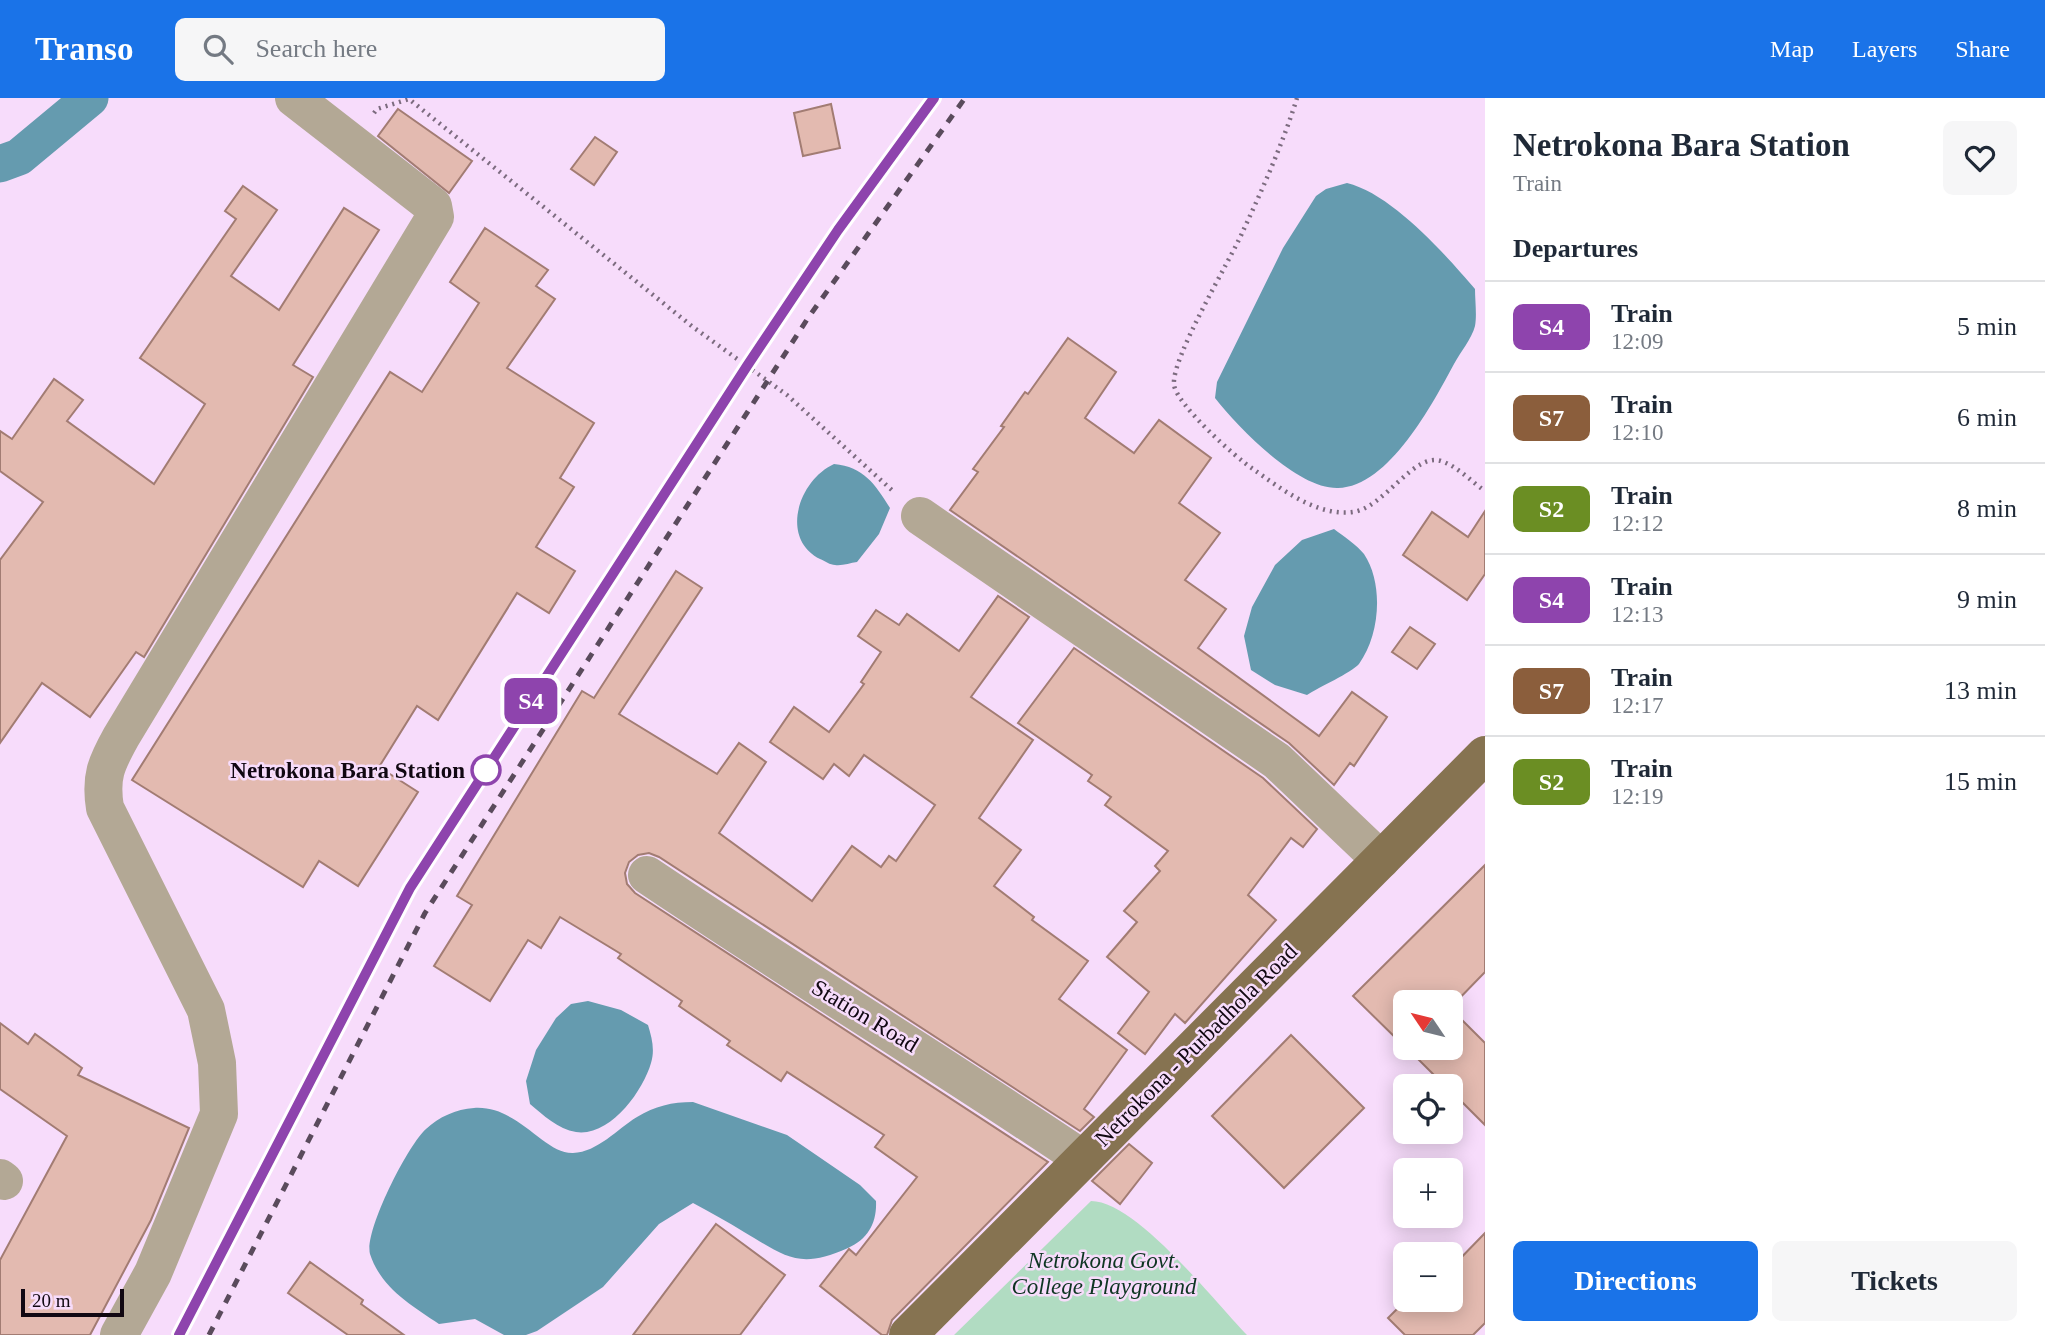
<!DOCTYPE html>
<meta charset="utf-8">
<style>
body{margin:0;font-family:"Times New Roman",serif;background:#f6f6f7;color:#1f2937;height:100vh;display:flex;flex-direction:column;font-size:26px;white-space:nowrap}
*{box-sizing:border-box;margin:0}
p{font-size:23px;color:#747a83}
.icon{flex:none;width:38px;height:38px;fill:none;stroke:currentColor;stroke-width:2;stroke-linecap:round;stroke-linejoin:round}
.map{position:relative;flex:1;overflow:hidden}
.sheet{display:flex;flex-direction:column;background:#fff;width:560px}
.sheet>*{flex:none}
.badge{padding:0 14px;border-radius:10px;font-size:24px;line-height:46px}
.needle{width:46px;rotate:305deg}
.controls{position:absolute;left:1393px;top:892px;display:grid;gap:14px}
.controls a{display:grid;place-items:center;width:70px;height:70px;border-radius:10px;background:#fff;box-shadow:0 4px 18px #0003;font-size:35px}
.scale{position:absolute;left:21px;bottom:18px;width:103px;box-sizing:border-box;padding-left:7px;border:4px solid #110812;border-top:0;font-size:19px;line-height:24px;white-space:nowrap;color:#110812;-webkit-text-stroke:5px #f7dcfb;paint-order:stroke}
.map>.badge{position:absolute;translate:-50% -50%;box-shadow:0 0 0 4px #fff}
h2{padding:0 28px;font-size:26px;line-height:63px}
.round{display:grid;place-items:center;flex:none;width:74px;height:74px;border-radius:10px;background:#f6f6f7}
.head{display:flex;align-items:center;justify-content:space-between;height:119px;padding:0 28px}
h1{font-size:33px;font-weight:800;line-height:52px}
.cta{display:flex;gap:14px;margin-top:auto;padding:14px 28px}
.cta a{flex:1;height:80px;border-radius:10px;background:#1a73e8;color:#fff;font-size:28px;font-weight:800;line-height:80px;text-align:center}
.cta a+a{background:#f6f6f7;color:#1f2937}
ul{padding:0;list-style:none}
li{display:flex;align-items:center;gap:21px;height:91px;padding:0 28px;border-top:2px solid #e0e1e3}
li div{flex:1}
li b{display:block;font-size:26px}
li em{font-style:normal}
li .badge{min-width:77px;font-weight:700;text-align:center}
header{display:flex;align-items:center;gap:42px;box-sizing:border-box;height:98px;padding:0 35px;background:#1a73e8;color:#fff}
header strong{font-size:33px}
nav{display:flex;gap:38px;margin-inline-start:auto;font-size:24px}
.search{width:490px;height:63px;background:#f6f6f7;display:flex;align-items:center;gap:18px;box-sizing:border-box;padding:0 24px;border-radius:10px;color:#747a83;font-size:26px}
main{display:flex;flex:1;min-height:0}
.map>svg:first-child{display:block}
.green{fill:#b1dcc2}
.water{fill:#659baf}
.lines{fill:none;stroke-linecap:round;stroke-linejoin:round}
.canal{stroke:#659baf;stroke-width:37}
.building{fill:#e3bab0;stroke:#a27c73;stroke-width:2}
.path{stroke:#7c6b7f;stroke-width:4.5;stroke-dasharray:2 5;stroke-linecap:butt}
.minor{stroke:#b3a895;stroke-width:38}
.major{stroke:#867351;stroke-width:38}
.rail{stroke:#5a4b5c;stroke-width:5;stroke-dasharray:9 9;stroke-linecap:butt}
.line-casing{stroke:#fff;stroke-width:16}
.line{stroke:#8e44ad;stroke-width:10}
.stop-dot{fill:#fff;stroke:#8e44ad;stroke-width:3.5}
.labels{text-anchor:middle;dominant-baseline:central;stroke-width:5;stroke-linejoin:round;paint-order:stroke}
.stop-label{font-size:23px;font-weight:bold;fill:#110812;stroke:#f7dcfb;text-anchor:end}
.street-label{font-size:23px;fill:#110812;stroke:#f7dcfb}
.park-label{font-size:23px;font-style:italic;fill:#0e3522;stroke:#f7dcfb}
</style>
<header>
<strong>Transo</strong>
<div class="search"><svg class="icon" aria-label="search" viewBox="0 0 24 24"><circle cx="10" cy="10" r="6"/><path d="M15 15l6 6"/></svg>Search here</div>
<nav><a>Map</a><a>Layers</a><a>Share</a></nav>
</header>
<main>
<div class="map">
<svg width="1485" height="1237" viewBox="0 0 1485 1237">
<rect width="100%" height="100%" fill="#f7dcfb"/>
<path class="green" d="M1091 1103C1136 1103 1215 1204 1247 1237H954Z"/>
<g class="water">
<path d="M1347 85C1392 96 1445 156 1475 191 1475 202 1477 217 1475 228 1472 240 1460 255 1454 266 1433 305 1389 389 1338 390 1297 391 1239 330 1215 300L1217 284 1283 150 1316 98 1326 91Z"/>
<path d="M834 366C864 369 875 386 890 410L879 436 857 464C850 465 842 468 835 467 830 467 825 463 820 461 779 440 799 382 834 366Z"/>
<path d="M1334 431C1343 438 1357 447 1364 456 1384 486 1380 537 1359 566 1351 575 1319 589 1307 597L1275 587 1251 572 1244 538 1252 509 1275 467 1302 442Z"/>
<path d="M588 903 621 912 648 927C652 940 655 952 651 965 643 993 610 1039 576 1034 558 1031 543 1017 530 1006L526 983 536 952 556 920 571 906Z"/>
<path d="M693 1004 787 1037 860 1087 876 1103C877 1125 868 1141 848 1150 799 1172 786 1159 744 1134 728 1124 710 1114 693 1105L659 1126 603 1189 537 1233 526 1237H504L475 1221 439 1226C411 1207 381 1190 370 1156 364 1133 408 1047 426 1031 439 1019 456 1011 474 1010 518 1007 544 1056 573 1055 598 1054 617 1031 637 1019 655 1008 672 1004 693 1004Z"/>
</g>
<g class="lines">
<path class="canal" d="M0 66 19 59 90 0"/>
</g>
<g class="building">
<path d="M831 6 840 50 803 58 794 15Z"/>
<path d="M398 11 472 63 449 95 378 38Z"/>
<path d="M595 39 617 54 594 87 571 71Z"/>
<path d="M243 88 277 112 231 178 279 212 344 110 379 132 293 267 313 279 144 559 136 554 90 619 42 585 0 645V462L43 404 0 373V333L12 341 54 281 83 302 67 323 154 386 205 306 140 260 236 121 225 113Z"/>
<path d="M485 130 548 172 536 188 555 201 507 270 594 325 560 380 574 389 536 449 575 473 549 515 517 495 438 622 417 608 379 669 418 694 358 788 319 763 303 789 132 682 390 274 422 294 479 205 450 184Z"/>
<path d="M1068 240 1116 274 1085 320 1134 355 1159 322 1211 360 1179 405 1220 435 1185 482 1226 511 1198 550 1319 638 1352 594 1387 619 1354 668 1350 665 1334 687 1289 645 950 412 978 374 973 371 1004 329 1001 328 1025 294 1028 296Z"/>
<path d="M1485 413V476L1467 502 1403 457 1432 414 1468 439Z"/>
<path d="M676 473 702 490 619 616 717 676 739 645 766 664 719 735 812 803 852 748 881 769 889 758 896 763 935 707 864 657 849 678 834 666 823 681 770 644 794 609 829 634 864 586 861 584 881 554 858 538 876 512 899 527 907 516 959 553 998 498 1029 519 971 599 1033 642 979 720 1021 752 994 788 1034 819 1032 822 1088 863 1059 901 1127 952 1084 1011 1094 1019 1080 1033 659 759 649 755 638 757 629 764 625 775 627 786 635 795 1048 1064 892 1222 887 1237H882L820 1188 849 1151 856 1157 917 1079 875 1049 884 1037 787 974 781 983 727 947 730 943 679 908 682 903 618 860 621 856 560 819 541 850 528 842 490 903 434 868 472 807 457 798 582 593 594 600Z"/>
<path d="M1410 529 1435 546 1417 571 1392 554Z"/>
<path d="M1074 550 1263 680 1317 731 1303 749 1291 740 1248 797 1276 822 1185 925 1175 916 1145 956 1118 935 1149 894 1107 859 1137 824 1124 813 1160 773 1155 768 1168 753 1105 707 1111 699 1088 683 1092 677 1018 625Z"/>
<path d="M1485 767V874L1451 909V905H1405V949L1353 898Z"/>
<path d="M1451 911 1485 945V1027L1451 993V989H1446L1407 950H1451Z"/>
<path d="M0 925 28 946 35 936 82 970 78 977 189 1030 151 1122 90 1237H0V1162L67 1038 0 991Z"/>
<path d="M1291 937 1364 1010 1284 1090 1212 1018Z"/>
<path d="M1129 1046 1152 1065 1120 1106 1092 1083Z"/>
<path d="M716 1126 785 1177 740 1237H633Z"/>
<path d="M1485 1135V1225L1473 1237H1405L1388 1220 1406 1202H1451V1170Z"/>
<path d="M310 1164 363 1202 361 1206 404 1237H348L288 1195Z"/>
</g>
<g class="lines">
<g class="path">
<path d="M1297 0C1283 45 1263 90 1243 133 1230 163 1171 260 1174 287 1177 307 1235 359 1253 371 1280 390 1317 419 1353 414 1384 410 1414 354 1441 363 1457 368 1472 384 1485 393"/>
<path d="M374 15 377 11 409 1 693 229 787 297 894 394"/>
</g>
<g class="minor">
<path d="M920 418 1277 663 1381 762"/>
<path d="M647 777C791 874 939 964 1083 1061"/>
<path d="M0 1080 4 1083"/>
<path d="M119 1237 153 1175 219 1016 217 965 206 912 105 710C100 679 106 666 121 639L435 119 433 108 294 0"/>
</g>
<path class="major" d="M908 1237 1485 657"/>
<g class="rail">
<path d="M178 1237 409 791 747 268 838 132 934 0"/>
<path d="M209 1237 425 815 808 220 965 0"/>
</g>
</g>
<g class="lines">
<g class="line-casing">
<path id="line" d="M179 1237 410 790 747 268 838 132 934 0"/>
</g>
<use href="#line" class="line"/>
</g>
<circle class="stop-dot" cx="486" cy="672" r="14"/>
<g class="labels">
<g class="stop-label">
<text x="465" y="672">Netrokona Bara Station</text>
</g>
<g class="street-label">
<text transform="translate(865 918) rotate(31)">Station Road</text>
<text transform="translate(1196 947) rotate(-45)">Netrokona - Purbadhola Road</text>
</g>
<g class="park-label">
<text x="1104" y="1162">Netrokona Govt.<tspan x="1104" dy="26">College Playground</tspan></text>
</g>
</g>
</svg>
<div class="controls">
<a><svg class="needle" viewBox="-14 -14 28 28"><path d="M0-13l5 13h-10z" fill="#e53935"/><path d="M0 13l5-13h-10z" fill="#747a83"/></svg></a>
<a><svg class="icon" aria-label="locate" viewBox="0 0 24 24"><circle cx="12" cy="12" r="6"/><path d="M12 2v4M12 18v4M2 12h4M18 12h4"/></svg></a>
<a>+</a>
<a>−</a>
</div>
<div class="scale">20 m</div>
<b class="badge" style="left:531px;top:603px;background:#8e44ad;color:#fff">S4</b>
</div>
<section class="sheet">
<div class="head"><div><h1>Netrokona Bara Station</h1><p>Train</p></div><a class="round"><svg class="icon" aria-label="heart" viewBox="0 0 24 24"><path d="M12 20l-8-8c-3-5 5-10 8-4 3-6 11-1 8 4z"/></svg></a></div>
<h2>Departures</h2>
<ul>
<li><span class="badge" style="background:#8e44ad;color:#fff">S4</span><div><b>Train</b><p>12:09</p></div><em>5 min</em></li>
<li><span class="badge" style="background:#8b5e3c;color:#fff">S7</span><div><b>Train</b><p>12:10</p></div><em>6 min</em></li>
<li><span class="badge" style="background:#6b8e23;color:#fff">S2</span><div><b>Train</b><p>12:12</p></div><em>8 min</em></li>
<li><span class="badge" style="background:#8e44ad;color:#fff">S4</span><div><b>Train</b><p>12:13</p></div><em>9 min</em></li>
<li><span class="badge" style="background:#8b5e3c;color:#fff">S7</span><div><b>Train</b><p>12:17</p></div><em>13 min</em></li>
<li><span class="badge" style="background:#6b8e23;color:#fff">S2</span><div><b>Train</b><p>12:19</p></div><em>15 min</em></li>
</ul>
<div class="cta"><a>Directions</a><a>Tickets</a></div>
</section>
</main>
